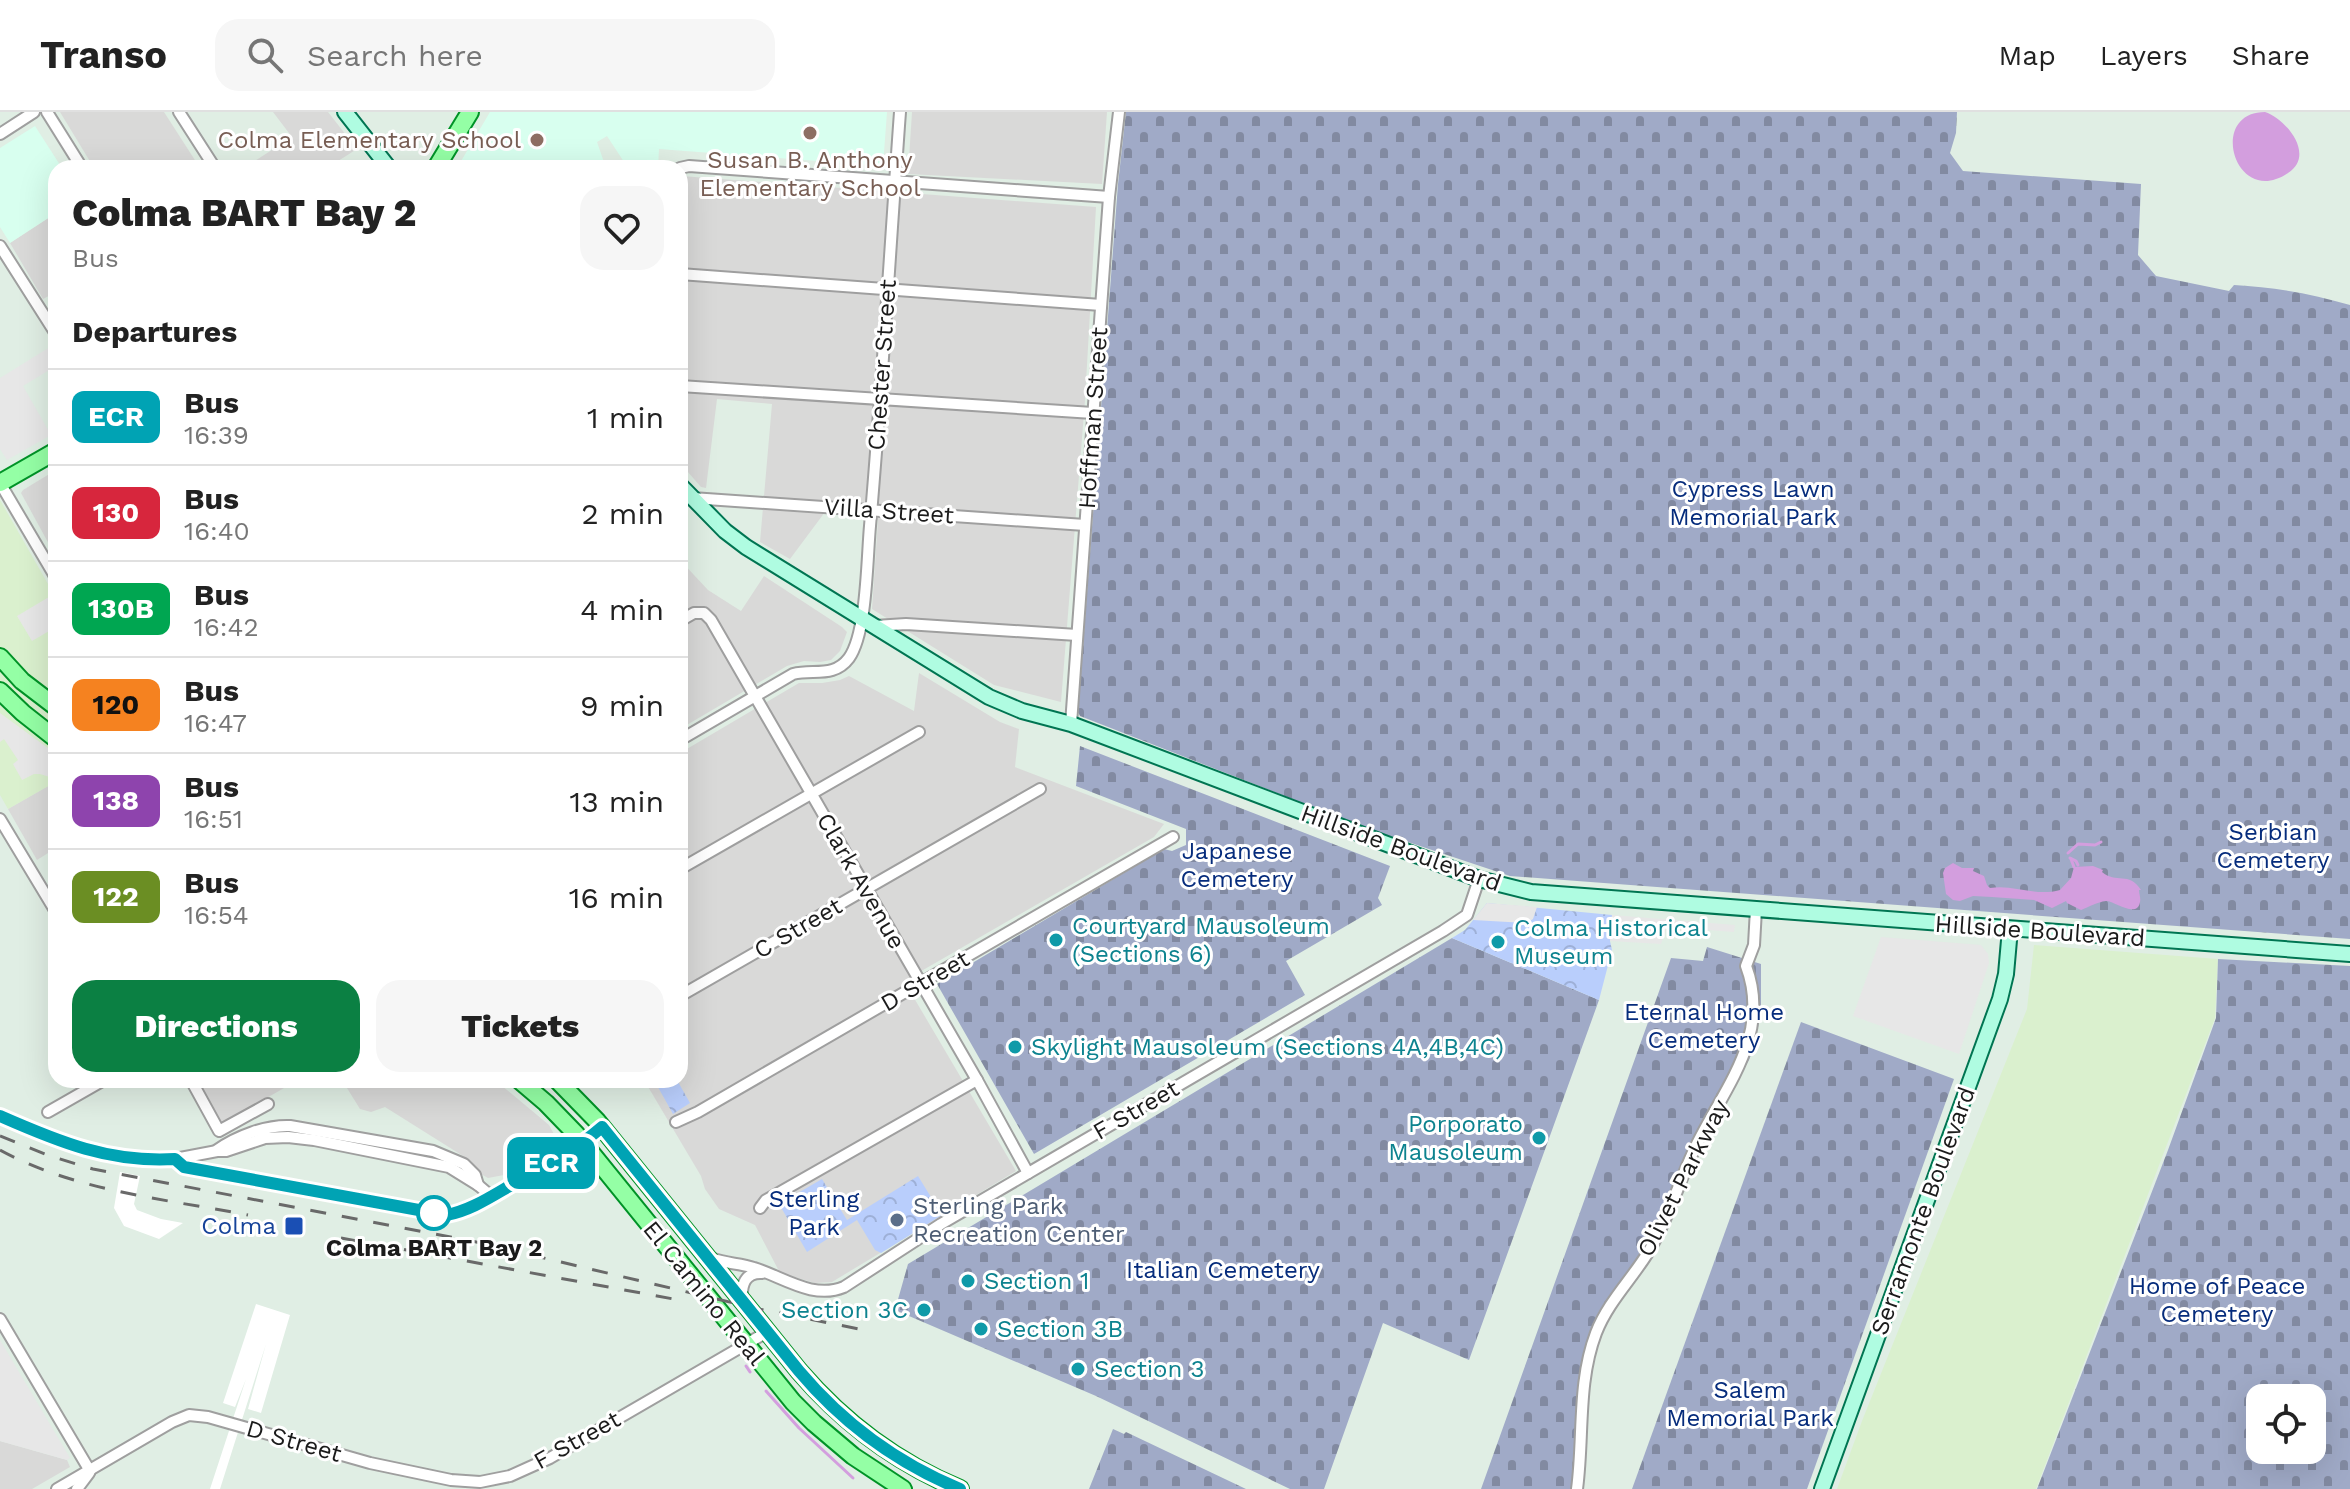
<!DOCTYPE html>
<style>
body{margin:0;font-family:"Work Sans",sans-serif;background:#f6f6f6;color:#222;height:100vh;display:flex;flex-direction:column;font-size:30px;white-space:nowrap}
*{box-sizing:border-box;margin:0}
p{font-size:26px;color:#767676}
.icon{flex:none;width:44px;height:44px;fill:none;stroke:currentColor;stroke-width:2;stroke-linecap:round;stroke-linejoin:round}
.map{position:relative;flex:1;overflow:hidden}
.side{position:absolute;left:48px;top:48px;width:640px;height:928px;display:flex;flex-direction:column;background:#fff;border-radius:24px;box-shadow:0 8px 32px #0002}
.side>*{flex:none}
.badge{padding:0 16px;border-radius:12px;font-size:28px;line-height:52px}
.tools{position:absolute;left:2246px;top:1272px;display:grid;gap:16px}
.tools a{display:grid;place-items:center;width:80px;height:80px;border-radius:16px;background:#fff;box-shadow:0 8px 32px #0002;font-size:40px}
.map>.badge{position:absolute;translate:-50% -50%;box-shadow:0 0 0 4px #fff}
h2{padding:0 24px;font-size:30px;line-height:72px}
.round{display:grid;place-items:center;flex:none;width:84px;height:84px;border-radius:24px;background:#f6f6f6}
.summary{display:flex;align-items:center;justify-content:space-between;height:136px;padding:0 24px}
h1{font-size:38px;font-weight:800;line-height:60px}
.cta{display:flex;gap:16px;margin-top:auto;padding:16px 24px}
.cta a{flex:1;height:92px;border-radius:24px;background:#0b8043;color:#fff;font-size:32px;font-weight:800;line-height:92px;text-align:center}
.cta a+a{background:#f6f6f6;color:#222}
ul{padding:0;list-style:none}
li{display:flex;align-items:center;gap:24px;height:96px;padding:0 24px;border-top:2px solid #e0e0e0}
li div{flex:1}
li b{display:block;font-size:30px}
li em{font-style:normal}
li .badge{min-width:88px;font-weight:700;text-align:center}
header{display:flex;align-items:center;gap:48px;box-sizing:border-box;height:112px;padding:0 40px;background:#fff;border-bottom:2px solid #e0e0e0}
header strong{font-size:38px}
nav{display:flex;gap:44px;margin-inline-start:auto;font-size:28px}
.search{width:560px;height:72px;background:#f6f6f6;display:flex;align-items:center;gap:20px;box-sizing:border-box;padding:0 28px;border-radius:24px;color:#767676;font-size:30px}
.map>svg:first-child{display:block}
.residential{fill:#d9d9d8}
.commercial{fill:#daf0ce}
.education{fill:#d8ffef}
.cemetery{fill:url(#cemetery-stones);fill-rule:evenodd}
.park{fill:url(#park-crowns)}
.parking{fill:#e7e7e7}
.water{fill:#d39ede}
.pier{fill:#fff}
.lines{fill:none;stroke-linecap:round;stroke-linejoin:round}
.stream{stroke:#d39ede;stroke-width:3}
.street-casing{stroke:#9f9f9f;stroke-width:14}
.secondary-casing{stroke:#007552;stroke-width:18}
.primary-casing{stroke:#009327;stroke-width:20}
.street{stroke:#fff;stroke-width:10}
.secondary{stroke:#affce1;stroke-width:14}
.primary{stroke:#94ffa5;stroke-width:16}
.rail{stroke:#696969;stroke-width:3;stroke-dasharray:16 16;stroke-linecap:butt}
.line-casing{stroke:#fff;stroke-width:18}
.line{stroke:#00a3b4;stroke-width:12}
.education-dot{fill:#8d6e63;stroke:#fff;stroke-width:3}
.culture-dot{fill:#0f9aa8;stroke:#fff;stroke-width:3}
.stop-dot{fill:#fff;stroke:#00a3b4;stroke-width:4}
.service-dot{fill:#5c6f8a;stroke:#fff;stroke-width:3}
.transit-dot{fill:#1a4fb4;stroke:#fff;stroke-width:3}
.labels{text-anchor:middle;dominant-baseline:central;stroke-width:6;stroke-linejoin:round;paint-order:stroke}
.education-label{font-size:24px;fill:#785e54;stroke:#fff;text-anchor:end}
.street-label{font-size:24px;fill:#1b1b1b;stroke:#fff}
.park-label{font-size:24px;fill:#062c7c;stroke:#fff}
.culture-label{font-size:24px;fill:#0d838f;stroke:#fff;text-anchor:start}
.service-label{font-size:24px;fill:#4e5e75;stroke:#fff;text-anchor:start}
.transit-label{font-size:24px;fill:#164399;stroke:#fff;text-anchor:end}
.stop-label{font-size:24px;font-weight:bold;fill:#1b1b1b;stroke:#fff}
</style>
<header>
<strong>Transo</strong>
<div class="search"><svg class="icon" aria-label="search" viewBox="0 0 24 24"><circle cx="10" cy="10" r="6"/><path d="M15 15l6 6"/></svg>Search here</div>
<nav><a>Map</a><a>Layers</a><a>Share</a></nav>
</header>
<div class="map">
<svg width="2350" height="1377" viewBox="0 0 2350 1377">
<defs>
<pattern id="cemetery-stones" width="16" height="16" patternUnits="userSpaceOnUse" patternTransform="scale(2)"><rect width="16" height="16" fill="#a0aac7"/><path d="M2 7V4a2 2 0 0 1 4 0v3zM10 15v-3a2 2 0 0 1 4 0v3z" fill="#828aa1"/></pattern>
<pattern id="park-crowns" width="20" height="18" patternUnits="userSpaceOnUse" patternTransform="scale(2)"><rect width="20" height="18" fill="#b9cefc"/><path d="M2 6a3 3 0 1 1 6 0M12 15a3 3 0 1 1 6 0" fill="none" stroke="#9eb0d7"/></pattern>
</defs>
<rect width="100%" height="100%" fill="#e0eee4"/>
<g class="residential">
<path d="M60 0H164L200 56H94Z"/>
<path d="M273 0H328L357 37 327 56H244L292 25Z"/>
<path d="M912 0H1107L1102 72 908 62Z"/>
<path d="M681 64 1096 95 1085 288 1061 590 994 573 872 497 878 408 825 400 790 447 760 430 772 292 717 287 706 376 701 375 680 351Z"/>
<path d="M56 101V180L43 187 10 131Z"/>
<path d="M56 358V445L21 381 23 378Z"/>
<path d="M680 448 708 478 741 499 764 464 842 515 847 520 840 539 831 548 820 550 804 549 787 554 680 617Z"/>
<path d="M919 561 1000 610 1019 617 1015 655 1164 712 1154 725 904 869 1016 1059 832 1170 815 1171 780 1161 755 1113 719 1097 705 1077 701 1064 644 968H680V641L799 571H822L840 568 849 564 914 599Z"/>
<path d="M53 671 56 676V736L37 748 8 697Z"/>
<path d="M197 968H298L221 1012Z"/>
<path d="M342 968H495L549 1013 555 1024 550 1038 536 1048 504 1063 488 1066 479 1061 471 1049 385 995 371 1000 360 997Z"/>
<path d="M0 1329 67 1348 70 1355 32 1377H0Z"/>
</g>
<g class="commercial">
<path d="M0 388 56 486V676L52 672 8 697 0 683Z"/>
<path d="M2034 833 2218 847 2215 906 2036 1377H1837L1862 1309 2027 897Z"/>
</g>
<g class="education">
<path d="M490 0H887L883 54 659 37 658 56H628L607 24 597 30 606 56H457Z"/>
<path d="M35 14 62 56H56V101L10 131 0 115V36Z"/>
</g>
<g class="cemetery">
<path d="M1126 0H1957L1956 21 1950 41 1963 59 2141 72 2138 143 2156 164 2229 179 2234 173C2274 175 2312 182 2350 193V827L1510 764 1369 717 1080 604 1078 600 1118 72Z"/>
<path d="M1080 634 1390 754 1378 786 1382 793 1286 849 1305 883 1034 1042 937 872 1164 737 1172 739 1186 733V717L1076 674Z"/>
<path d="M1452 826 1599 888 1469 1248 1383 1211 1324 1377H1290L1096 1284 895 1198 908 1152Z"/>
<path d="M1707 835 1761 852V899L1755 932 1749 948 1708 1019 1671 1110 1659 1131 1626 1172 1594 1231 1576 1377H1481L1671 846 1703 849Z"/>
<path d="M2218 847 2350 854V1377H2037L2168 1038 2216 906ZM2260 1286H2312V1338H2260Z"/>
<path d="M1801 910 1954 967 1807 1377H1632Z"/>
<path d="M1113 1317 1124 1322 1126 1320 1246 1377H1089Z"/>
</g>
<g class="park">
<path d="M1487 791 1612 803 1610 829 1612 838 1599 888 1452 826 1465 818Z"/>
<path d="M654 968H677L690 991 673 1002Z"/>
<path d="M918 1064 942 1103 881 1141 875 1138 857 1108 807 1140 779 1092 822 1067 847 1108Z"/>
</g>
<g class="parking">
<path d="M50 235 56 248V254L23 274 51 323 7 348 0 337V266Z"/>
<path d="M54 482 56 485V515L32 529 17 504Z"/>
<path d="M0 601 56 642V670L53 666 40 662H34L22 668 13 652 18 648 4 627 0 630Z"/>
<path d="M1487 791 1537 795 1533 807 1527 811 1473 808Z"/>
<path d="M1612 803 1735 813 1734 820 1667 815 1661 832 1610 829Z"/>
<path d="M1881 825 1981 833 1988 842 1989 851 1959 942 1853 904Z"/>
<path d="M0 1228 70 1346 67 1348 0 1329Z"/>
</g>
<g class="water">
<path d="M2265 0C2286 7 2316 43 2288 61 2235 97 2207 0 2265 0Z"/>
<path d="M1953 751 1962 756H1974L1973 759 1984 764 1987 773 1990 776C2014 772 2035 785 2060 778L2071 766 2074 755 2093 754 2103 758 2102 760C2116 772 2129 759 2141 778H2139C2139 782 2141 786 2140 790 2137 807 2115 789 2106 789 2097 790 2089 795 2081 798L2067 791 2066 789 2052 796 2034 788 1992 785 1973 784 1960 789 1953 788 1946 782 1943 761 1945 756Z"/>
</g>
<g class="pier">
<path d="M120 1060 140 1064 134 1092 137 1098 161 1107 183 1111 159 1127 124 1114 114 1096Z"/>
<path d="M256 1192 290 1203 261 1301 248 1297 266 1232 220 1377H210L246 1267 235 1295 223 1291Z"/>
</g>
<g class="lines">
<g class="stream">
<path d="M2068 741 2078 732 2095 733 2101 730"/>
<path d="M2070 746 2076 749 2078 753"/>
<path d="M2071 747 2074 755"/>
<path d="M746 1254 750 1260"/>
<path d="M766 1279 799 1316 853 1366"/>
</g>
<g class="street-casing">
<g id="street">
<path d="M47 0 82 56"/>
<path d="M179 0 215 56"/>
<path d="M0 22 34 0"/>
<path d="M680 56 689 54 1109 85"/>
<path d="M0 134 56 222"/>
<path d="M680 162 1101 193"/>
<path d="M680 274 1093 301"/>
<path d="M0 371 56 466"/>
<path d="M692 386 1085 413"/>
<path d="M680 509 694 501H704L711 508 977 968 1028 1061"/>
<path d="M875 514 906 512 1077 523"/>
<path d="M1071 612 1109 85 1119 0"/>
<path d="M680 628 793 562C814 557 834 566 849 546 867 521 867 446 870 414 882 276 890 138 900 0"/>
<path d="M0 707 56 800"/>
<path d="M680 757 919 620"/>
<path d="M680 884 1040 677"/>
<path d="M191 968 219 1019 268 992"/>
<path d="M530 977 540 968"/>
<path d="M48 1000 104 968"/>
<path d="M0 1004 58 1029 118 1045 147 1049 175 1047 217 1039H226L265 1026 288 1025 314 1028 449 1055 478 1073 491 1084 572 1040 602 1015"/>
<path d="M676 1010 698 1000 1173 725"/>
<path d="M217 1038C237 1024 266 1013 290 1014L433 1039 464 1052 475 1063 478 1073"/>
<path d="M760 1096 766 1088 775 1083 977 968"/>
<path d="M711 1146C726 1152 740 1151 754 1156 783 1165 813 1188 844 1175L941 1112 1443 819 1467 803 1479 767"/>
<path d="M742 1188C741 1173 745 1160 762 1161"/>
<path d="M0 1207 90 1359"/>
<path d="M57 1377 172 1310 189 1303 208 1305 370 1351 451 1368 480 1370 510 1364 550 1346 767 1220"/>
<path d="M77 1377 89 1361"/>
<path d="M1577 1377C1584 1325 1577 1271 1596 1221 1608 1190 1632 1167 1649 1139 1669 1106 1679 1069 1696 1034 1724 976 1772 923 1746 854L1754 833 1756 797"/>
</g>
</g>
<g class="secondary-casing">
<g id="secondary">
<path d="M345 0 389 56"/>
<path d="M680 373 725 419 746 435 989 585 1022 599 1071 612 1479 767 1531 780 2350 842"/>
<path d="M1822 1377 2000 887 2006 862 2010 817"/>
</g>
</g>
<g class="primary-casing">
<g id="primary">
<path d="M436 56 470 0"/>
<path d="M0 371 56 339"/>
<path d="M0 545 22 569 56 595"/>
<path d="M0 579 23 601 56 627"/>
<path d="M519 968 546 991 576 1022 793 1290 814 1311 853 1344 903 1377"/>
<path d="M557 968 597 1009 799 1259C843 1310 897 1351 960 1377"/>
</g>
</g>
<use href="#street" class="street"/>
<use href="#secondary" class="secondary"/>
<use href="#primary" class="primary"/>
<g class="rail">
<path d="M0 1024 50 1044 93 1057 472 1129 759 1197 869 1219"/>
<path d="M0 1038C75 1079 165 1087 248 1103"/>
<path d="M341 1126 679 1188"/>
</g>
</g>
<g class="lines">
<g class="line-casing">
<path id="line" d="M0 1004C59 1030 110 1051 175 1047L184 1055 446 1103C470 1099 492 1084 513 1072 546 1054 573 1040 602 1015L799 1259C842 1310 897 1351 960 1377"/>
</g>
<use href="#line" class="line"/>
</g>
<g class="education-dot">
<circle cx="810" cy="21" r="8"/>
<circle cx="537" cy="28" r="8"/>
</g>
<g class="culture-dot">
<circle cx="1056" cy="828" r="8"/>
<circle cx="1498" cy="830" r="8"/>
<circle cx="1015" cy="935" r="8"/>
<circle cx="1539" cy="1026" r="8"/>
<circle cx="968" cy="1169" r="8"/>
<circle cx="924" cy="1198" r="8"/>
<circle cx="981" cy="1217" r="8"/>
<circle cx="1078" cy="1257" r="8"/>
</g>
<circle class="stop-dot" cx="434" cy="1101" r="16"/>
<circle class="service-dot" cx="897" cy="1108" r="8"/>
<rect class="transit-dot" x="284" y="1104" width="20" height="20" rx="4"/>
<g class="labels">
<g class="education-label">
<text x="521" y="28">Colma Elementary School</text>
<text x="810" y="48" text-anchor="middle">Susan B. Anthony<tspan x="810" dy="28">Elementary School</tspan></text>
</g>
<g class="street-label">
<text transform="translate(882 253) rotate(-86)">Chester Street</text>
<text transform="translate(1093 306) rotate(-86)">Hoffman Street</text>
<text transform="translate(889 399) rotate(4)">Villa Street</text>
<text transform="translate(1401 736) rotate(20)">Hillside Boulevard</text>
<text transform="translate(861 769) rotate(60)">Clark Avenue</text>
<text transform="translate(798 816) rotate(-30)">C Street</text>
<text transform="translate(2040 819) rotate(4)">Hillside Boulevard</text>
<text transform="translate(925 869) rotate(-30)">D Street</text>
<text transform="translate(1136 998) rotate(-30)">F Street</text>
<text transform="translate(1683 1066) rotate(-63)">Olivet Parkway</text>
<text transform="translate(1923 1099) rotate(-70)">Serramonte Boulevard</text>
<text transform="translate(704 1181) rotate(51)">El Camino Real</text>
<text transform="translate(577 1328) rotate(-29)">F Street</text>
<text transform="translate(294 1329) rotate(16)">D Street</text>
</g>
<g class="park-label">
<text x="1753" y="377">Cypress Lawn<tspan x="1753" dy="28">Memorial Park</tspan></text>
<text x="2273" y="720">Serbian<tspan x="2273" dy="28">Cemetery</tspan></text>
<text x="1237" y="739">Japanese<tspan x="1237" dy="28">Cemetery</tspan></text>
<text x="1704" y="900">Eternal Home<tspan x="1704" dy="28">Cemetery</tspan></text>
<text x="814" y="1087">Sterling<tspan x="814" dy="28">Park</tspan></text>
<text x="1223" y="1158">Italian Cemetery</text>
<text x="2217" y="1174">Home of Peace<tspan x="2217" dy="28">Cemetery</tspan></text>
<text x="1750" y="1278">Salem<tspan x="1750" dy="28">Memorial Park</tspan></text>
</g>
<g class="culture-label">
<text x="1072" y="814">Courtyard Mausoleum<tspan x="1072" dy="28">(Sections 6)</tspan></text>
<text x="1514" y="816">Colma Historical<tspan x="1514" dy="28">Museum</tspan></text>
<text x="1031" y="935">Skylight Mausoleum (Sections 4A,4B,4C)</text>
<text x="1523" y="1012" text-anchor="end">Porporato<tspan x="1523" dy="28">Mausoleum</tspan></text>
<text x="984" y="1169">Section 1</text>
<text x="908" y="1198" text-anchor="end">Section 3C</text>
<text x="997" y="1217">Section 3B</text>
<text x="1094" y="1257">Section 3</text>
</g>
<g class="service-label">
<text x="913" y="1094">Sterling Park<tspan x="913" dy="28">Recreation Center</tspan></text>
</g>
<g class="transit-label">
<text x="276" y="1114">Colma</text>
</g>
<g class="stop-label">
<text x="434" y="1136">Colma BART Bay 2</text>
</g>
</g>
</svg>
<div class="tools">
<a><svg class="icon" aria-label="locate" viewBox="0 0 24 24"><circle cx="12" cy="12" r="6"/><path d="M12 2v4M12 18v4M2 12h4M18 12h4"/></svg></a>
</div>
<b class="badge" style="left:551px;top:1051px;background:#00a3b4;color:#fff">ECR</b>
<section class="side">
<div class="summary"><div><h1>Colma BART Bay 2</h1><p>Bus</p></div><a class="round"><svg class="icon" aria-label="heart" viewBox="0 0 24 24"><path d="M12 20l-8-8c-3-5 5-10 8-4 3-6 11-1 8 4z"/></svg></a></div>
<h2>Departures</h2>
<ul>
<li><span class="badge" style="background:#00a3b4;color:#fff">ECR</span><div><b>Bus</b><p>16:39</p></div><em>1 min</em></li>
<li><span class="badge" style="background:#d7263d;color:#fff">130</span><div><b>Bus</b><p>16:40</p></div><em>2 min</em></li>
<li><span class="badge" style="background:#00a651;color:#fff">130B</span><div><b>Bus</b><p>16:42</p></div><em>4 min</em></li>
<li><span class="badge" style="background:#f58220;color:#111">120</span><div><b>Bus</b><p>16:47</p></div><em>9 min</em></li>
<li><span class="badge" style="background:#8e44ad;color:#fff">138</span><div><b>Bus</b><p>16:51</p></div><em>13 min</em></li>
<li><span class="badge" style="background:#6b8e23;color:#fff">122</span><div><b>Bus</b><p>16:54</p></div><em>16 min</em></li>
</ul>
<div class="cta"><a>Directions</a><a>Tickets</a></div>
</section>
</div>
